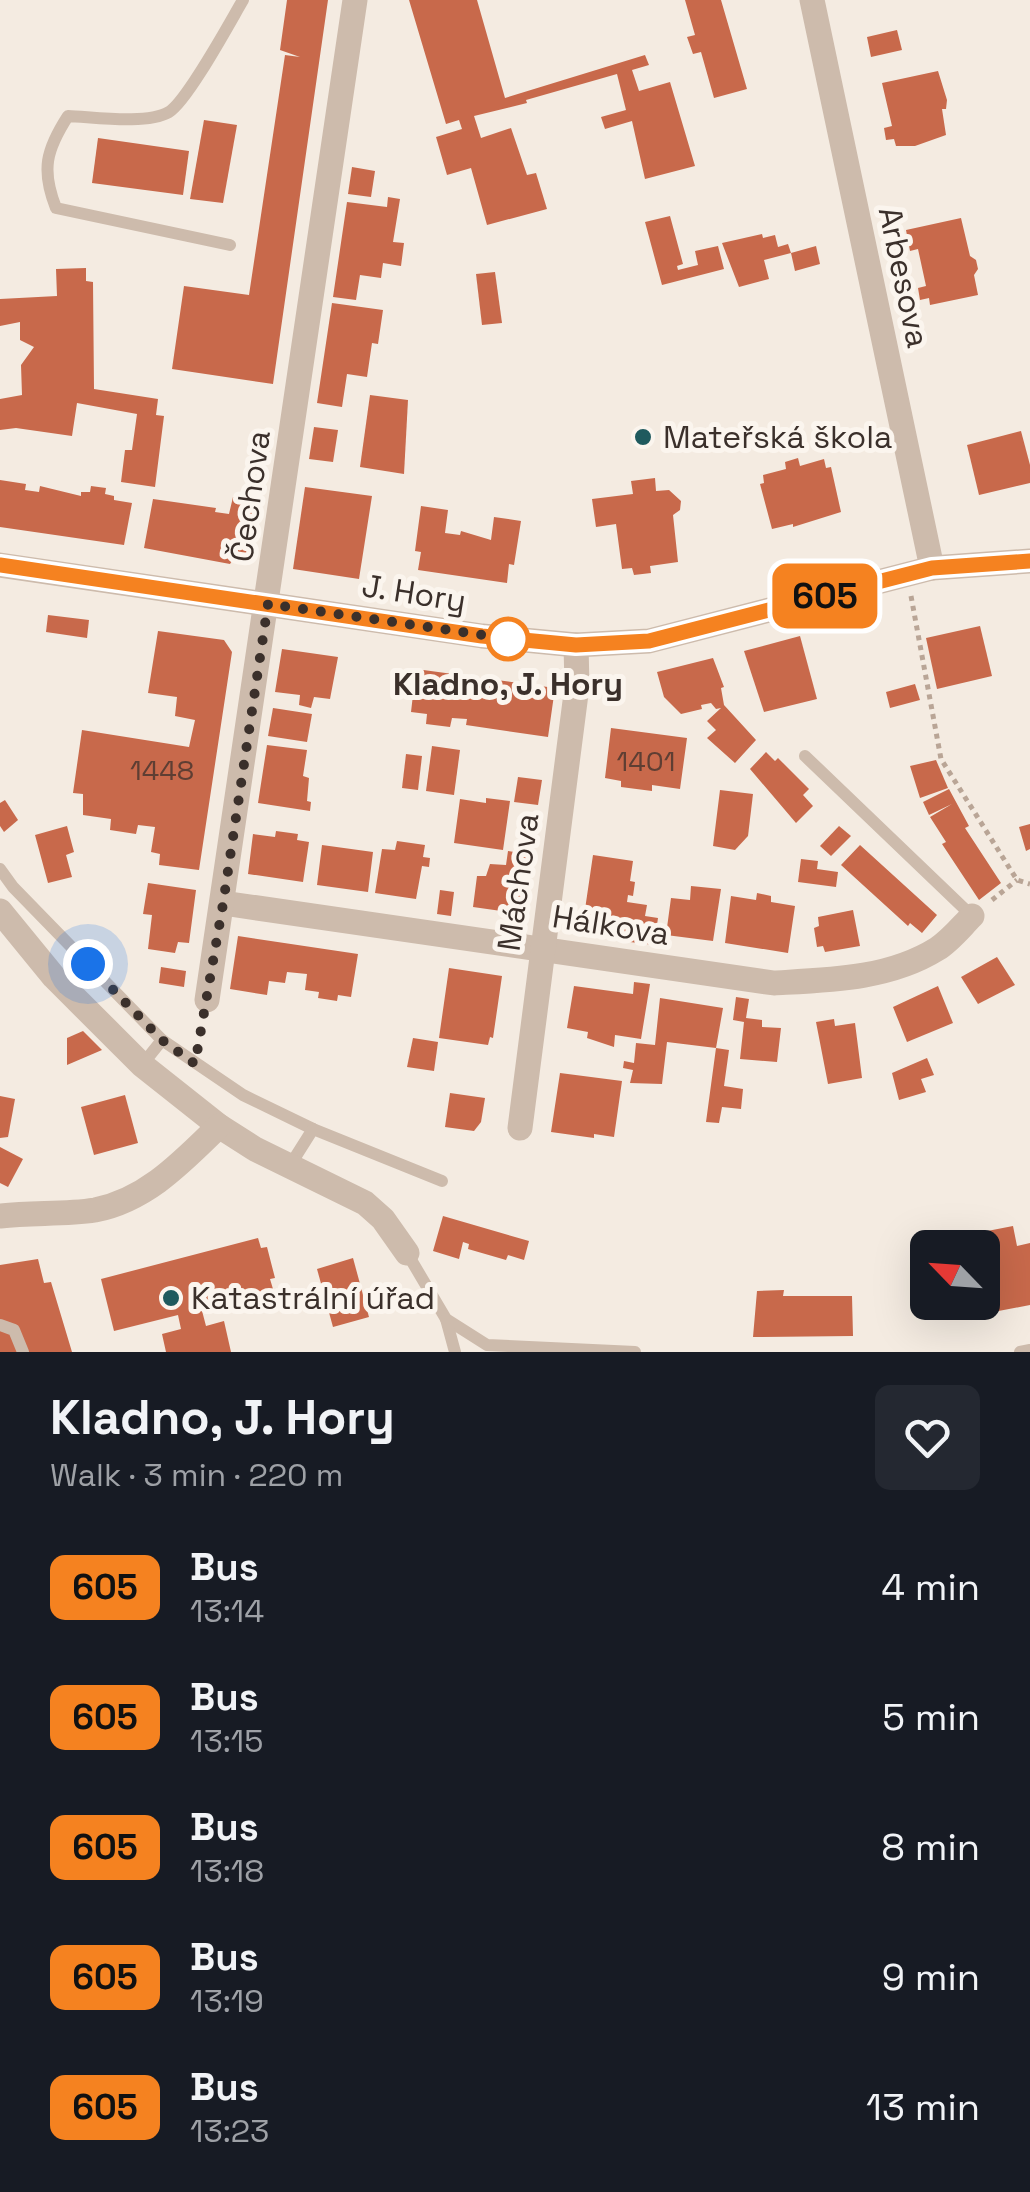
<!DOCTYPE html>
<meta charset="utf-8">
<style>
body{margin:0;font-family:"Space Grotesk",sans-serif;background:#242831;color:#f1f3f6;height:100vh;display:flex;flex-direction:column;font-size:38px;white-space:nowrap}
*{box-sizing:border-box;margin:0}
p{font-size:32px;color:#9ea1a6}
.icon{flex:none;width:55px;height:55px;fill:none;stroke:currentColor;stroke-width:2;stroke-linecap:round;stroke-linejoin:round}
.map{position:relative;height:1352px;overflow:hidden}
.panel{display:flex;flex-direction:column;background:#171b24;flex:1}
.panel>*{flex:none}
.badge{padding:0 20px;border-radius:15px;font-size:35px;line-height:65px}
.needle{width:65px;rotate:295deg}
.fabs{position:absolute;left:910px;top:1230px;display:grid;gap:20px}
.fabs a{display:grid;place-items:center;width:90px;height:90px;border-radius:15px;background:#171b24;box-shadow:0 10px 40px #0002;font-size:50px}
.you{position:absolute;width:50px;height:50px;margin:-25px;border:8px solid #fff;border-radius:50%;background:#1a73e8;box-shadow:0 0 0 15px #1a73e833}
.map>.badge{position:absolute;translate:-50% -50%;box-shadow:0 0 0 5px #fff}
.round{display:grid;place-items:center;flex:none;width:105px;height:105px;border-radius:15px;background:#242831}
.head{display:flex;align-items:center;justify-content:space-between;height:170px;padding:0 50px}
h1{font-size:48px;font-weight:700;line-height:75px}
ul{padding:0;list-style:none}
li{display:flex;align-items:center;gap:30px;height:130px;padding:0 50px}
li div{flex:1}
li b{display:block;font-size:38px}
li em{font-style:normal}
li .badge{min-width:110px;font-weight:700;text-align:center}
.map>svg:first-child{display:block}
.building{fill:#c8694b}
.lines{fill:none;stroke-linecap:round;stroke-linejoin:round}
.path{stroke:#b9a596;stroke-width:5;stroke-dasharray:5 5;stroke-linecap:butt}
.lane{stroke:#cdbbac;stroke-width:12}
.street{stroke:#cdbbac;stroke-width:25}
.line-casing{stroke:#fff;stroke-width:22}
.line{stroke:#f58220;stroke-width:15}
.walk{stroke:#3b302b;stroke-width:10;stroke-dasharray:0 18}
.poi-dot{fill:#1f5a5e;stroke:#fbf5ee;stroke-width:4}
.stop-dot{fill:#fff;stroke:#f58220;stroke-width:5}
.labels{text-anchor:middle;dominant-baseline:central;stroke-width:10;stroke-linejoin:round;paint-order:stroke}
.number-label{font-size:28px;fill:#5e3e33}
.street-label{font-size:32px;fill:#3b302b;stroke:#fbf5ee}
.poi-label{font-size:32px;fill:#3b302b;stroke:#fbf5ee;text-anchor:start}
.stop-label{font-size:32px;font-weight:bold;fill:#3b302b;stroke:#fbf5ee}
</style>
<div class="map">
<svg width="1030" height="1352" viewBox="0 0 1030 1352">
<rect width="100%" height="100%" fill="#f4ebe1"/>
<g class="building">
<path d="M287 0H328L273 384 172 369 184 286 249 295 285 55 300 57 280 50Z"/>
<path d="M409 0H477L505 98 645 55 649 65 632 70 639 91 670 82 695 166 645 179 632 121 605 129 601 117 626 110 617 74 526 100 527 103 474 116 481 138 511 128 527 175 536 173 547 209 487 225 471 168 447 175 436 137 462 129 459 120 446 124Z"/>
<path d="M685 0H721L747 89 714 98 701 52 693 54 687 37 695 35Z"/>
<path d="M897 30 902 50 871 57 867 37Z"/>
<path d="M938 71 947 100 946 109H942L946 135 915 146H896L894 139 886 140 884 128 892 126 882 83Z"/>
<path d="M204 120 237 125 223 203 190 199Z"/>
<path d="M98 138 189 151 183 195 92 183Z"/>
<path d="M352 167 375 171 371 197 348 194Z"/>
<path d="M388 197 400 199 393 242 404 243 401 266 383 263 381 278 360 275 356 300 333 297 347 202 387 207Z"/>
<path d="M670 216 683 264 677 266 678 270 698 265 695 251 718 246 724 269 662 285 645 222Z"/>
<path d="M961 218 970 256 976 260 978 269 974 275 978 295 930 305 929 298 920 300 918 288 926 286 918 249 910 251 906 230Z"/>
<path d="M762 234 763 238 775 235 778 247 788 244 791 253 764 260 769 279 739 287 722 243Z"/>
<path d="M816 246 820 264 795 271 791 253Z"/>
<path d="M86 268V281L93 282 94 389 158 399 156 415 164 416 155 487 121 482 125 450H132L137 414 77 403 72 436 16 428 0 430V399L22 395 21 365 34 347 20 340V322L0 326V299L57 296 56 269Z"/>
<path d="M495 272 502 323 482 325 476 274Z"/>
<path d="M332 303 383 310 378 344 372 343 367 377 347 374 342 407 317 403Z"/>
<path d="M370 395 408 400 404 474 360 467Z"/>
<path d="M314 427 338 430 333 462 309 459Z"/>
<path d="M1021 431 1030 465V483L979 495 967 445Z"/>
<path d="M798 458 800 466 824 459 826 468 831 467 841 512 793 527V524L772 529 760 484 764 483 763 475 786 469 785 462Z"/>
<path d="M655 478 656 491 669 490 681 501 680 510 673 515 678 562 650 566 651 573 634 575 632 568 622 569 616 524 596 527 592 499 633 494 631 481Z"/>
<path d="M0 480 26 484 25 490 39 492 40 486 81 496V492H90L91 486 106 488 105 494 114 496V500L132 503 124 545 0 527Z"/>
<path d="M305 487 372 496 359 579 293 569Z"/>
<path d="M233 497 255 499 246 563 232 561 230 564 144 548 153 499 216 508 215 512 229 514Z"/>
<path d="M421 506 448 510 445 533 460 535 461 531 491 540 494 517 521 521 514 565 509 564 507 583 418 570 421 552 415 551Z"/>
<path d="M48 615 89 620 87 638 46 632Z"/>
<path d="M980 626 992 676 937 689 926 638Z"/>
<path d="M158 631 224 640 232 652 199 870 159 865 160 854 151 852 155 827 138 825 136 834 110 830 111 819 83 815V794L73 793 82 730 189 747 195 720 175 716 177 697 148 693Z"/>
<path d="M800 636 817 699 764 712 744 651Z"/>
<path d="M282 649 338 657 330 699 314 697 311 708 299 705 300 695 275 692Z"/>
<path d="M713 658 724 687 721 688 724 705 756 740 735 763 707 738 716 730 707 721 721 708 716 709 711 703 701 705 702 709 681 714 664 697 657 672Z"/>
<path d="M416 669 555 688 548 737 466 725 467 719 452 718 450 727 426 724 427 714 411 712Z"/>
<path d="M915 684 920 700 890 708 886 692Z"/>
<path d="M273 708 312 714 307 742 268 736Z"/>
<path d="M611 728 687 738 680 789 652 785V791L621 787V781L605 778Z"/>
<path d="M267 745 307 750 303 776 309 778 307 801 311 802 310 811 258 803Z"/>
<path d="M432 746 460 750 454 795 426 791Z"/>
<path d="M766 752 775 761 778 758 809 789 803 795 813 806 796 823 750 769Z"/>
<path d="M406 754 422 756 418 790 402 788Z"/>
<path d="M936 760 948 788 920 798 910 766Z"/>
<path d="M518 777 542 780 538 805 514 802Z"/>
<path d="M949 789 969 826 965 828 1001 883 979 900 942 844 946 842 930 817 952 804 929 815 923 802Z"/>
<path d="M720 790 753 794 748 836 735 850 713 846Z"/>
<path d="M486 798 510 801 503 850 454 843 460 799 486 803Z"/>
<path d="M5 800 18 820 4 832 0 826V803Z"/>
<path d="M1030 824V849L1026 851 1019 827Z"/>
<path d="M67 826 74 852 66 855 72 877 48 883 35 835Z"/>
<path d="M839 826 851 836 831 856 820 846Z"/>
<path d="M276 831 298 834 297 840 309 842 303 882 248 874 253 834 275 837Z"/>
<path d="M397 841 425 845 423 857 430 858 429 867 422 866 416 899 375 893 382 849 395 850Z"/>
<path d="M322 845 373 852 368 892 317 885Z"/>
<path d="M860 845 937 915 922 933 910 923 908 926 841 865Z"/>
<path d="M508 851 533 855 522 914 473 907 477 876H486L490 864 506 865Z"/>
<path d="M593 855 633 861 630 881 635 882 633 896 628 895 627 902 647 905 645 916 658 918 654 945 622 941 623 929 583 923Z"/>
<path d="M801 859 818 861 817 869 838 872 836 887 798 882Z"/>
<path d="M148 883 196 890 189 943 178 942 175 953 148 949 152 915 143 914Z"/>
<path d="M691 886 721 889 713 941 666 935 671 898 690 900Z"/>
<path d="M440 890 454 892 451 916 437 914Z"/>
<path d="M757 893 771 896V902L795 906 788 953 725 943 731 896 756 900Z"/>
<path d="M853 910 860 946 825 952 823 946 817 947 814 928 819 926 818 917Z"/>
<path d="M238 936 358 954 351 997 338 995 337 1001 318 998 319 992 305 990 307 974 287 972 285 983 269 981 267 995 230 989Z"/>
<path d="M997 957 1015 985 978 1004 961 977Z"/>
<path d="M161 967 186 971 184 987 159 983Z"/>
<path d="M449 968 502 976 493 1038 490 1037 488 1045 439 1038Z"/>
<path d="M634 982 650 984 641 1039 615 1035 614 1047 587 1038 588 1032 567 1028 574 986 633 994Z"/>
<path d="M938 986 953 1023 907 1042 893 1007Z"/>
<path d="M736 997 749 999 746 1018 762 1020V1027L781 1028 777 1062 740 1059 744 1022 733 1020Z"/>
<path d="M660 998 723 1008 716 1048 667 1042 662 1084 630 1083 633 1070 623 1068 624 1061 634 1063 636 1043 655 1045Z"/>
<path d="M834 1019 835 1026 855 1023 862 1078 828 1084 816 1022Z"/>
<path d="M83 1031 102 1050 67 1065V1038Z"/>
<path d="M413 1038 438 1042 434 1071 407 1067Z"/>
<path d="M716 1048 729 1050 724 1086 743 1089 741 1109 722 1107 719 1123 706 1122Z"/>
<path d="M927 1058 934 1075 921 1079 926 1092 899 1100 892 1073Z"/>
<path d="M560 1073 622 1081 614 1137 594 1134V1138L551 1132Z"/>
<path d="M450 1093 485 1098 481 1122 474 1131 445 1127Z"/>
<path d="M125 1095 138 1143 94 1155 81 1107Z"/>
<path d="M0 1096 15 1099 8 1137 0 1138Z"/>
<path d="M0 1147 23 1159 8 1187 0 1183Z"/>
<path d="M443 1216 529 1241 524 1260 508 1255 506 1260 468 1249 469 1244 463 1242 459 1259 433 1251Z"/>
<path d="M1013 1226 1017 1246 1030 1243V1305L957 1319 954 1302H982V1248H937L936 1241Z"/>
<path d="M258 1238 261 1248 267 1247 275 1278 270 1279 273 1289 201 1307 206 1326 224 1321 231 1352H166L162 1334 181 1329 178 1315 114 1331 101 1279Z"/>
<path d="M353 1258 369 1317 333 1327 317 1269Z"/>
<path d="M38 1259 44 1283 51 1282 72 1352H0V1265Z"/>
<path d="M784 1290 783 1296H852L853 1336 753 1337 757 1291Z"/>
</g>
<g class="lines">
<g class="path">
<path d="M911 596 941 759 1017 880 1030 884"/>
<path d="M992 900 1017 880"/>
</g>
<g class="lane">
<path d="M230 245 56 208C41 170 46 150 68 116 94 117 146 125 169 112 188 100 230 22 243 0"/>
<path d="M805 756 972 916"/>
<path d="M0 869 13 887 162 1040"/>
<path d="M142 1065 162 1040 243 1095 313 1129"/>
<path d="M289 1167 313 1129 442 1181"/>
<path d="M407 1253 446 1319 487 1345 635 1352"/>
<path d="M446 1319 455 1352"/>
<path d="M0 1325 14 1330 23 1352"/>
<path d="M1020 1352 1030 1350"/>
</g>
<g class="street">
<path d="M812 0 932 568"/>
<path d="M0 565 482 636 576 645 649 641 932 568 1030 561"/>
<path d="M223 903 774 983C829 980 889 979 937 949 950 941 961 927 972 916"/>
<path d="M0 911 54 977 142 1065 219 1126 255 1149 365 1203 383 1219 407 1253"/>
<path d="M207 1000 355 0"/>
<path d="M520 1128 577 686 576 645"/>
<path d="M0 1216C32 1212 64 1215 95 1210 147 1200 183 1161 219 1126"/>
</g>
</g>
<g class="lines">
<g class="line-casing">
<path id="line" d="M0 565 482 636 576 645 649 641 932 568 1030 561"/>
</g>
<use href="#line" class="line"/>
<path class="walk" d="M88 964 162 1040 195 1064 223 904 268 604 518 640 508 639"/>
</g>
<g class="poi-dot">
<circle cx="643" cy="437" r="10"/>
<circle cx="171" cy="1298" r="10"/>
</g>
<circle class="stop-dot" cx="508" cy="639" r="20"/>
<g class="labels">
<g class="number-label">
<text x="646" y="761">1401</text>
<text x="162" y="770">1448</text>
</g>
<g class="street-label">
<text transform="translate(904 277) rotate(78)">Arbesova</text>
<text transform="translate(250 496) rotate(-82)">Čechova</text>
<text transform="translate(414 593) rotate(9)">J. Hory</text>
<text transform="translate(518 882) rotate(-82)">Máchova</text>
<text transform="translate(611 925) rotate(9)">Hálkova</text>
</g>
<g class="poi-label">
<text x="663" y="437">Mateřská škola</text>
<text x="191" y="1298">Katastrální úřad</text>
</g>
<g class="stop-label">
<text x="508" y="684">Kladno, J. Hory</text>
</g>
</g>
</svg>
<div class="fabs">
<a><svg class="needle" viewBox="-14 -14 28 28"><path d="M0-13l5 13h-10z" fill="#e53935"/><path d="M0 13l5-13h-10z" fill="#9ea1a6"/></svg></a>
</div>
<div class="you" style="left:88px;top:964px"></div>
<b class="badge" style="left:825px;top:596px;background:#f58220;color:#111">605</b>
</div>
<section class="panel">
<div class="head"><div><h1>Kladno, J. Hory</h1><p>Walk · 3 min · 220 m</p></div><a class="round"><svg class="icon" aria-label="heart" viewBox="0 0 24 24"><path d="M12 20l-8-8c-3-5 5-10 8-4 3-6 11-1 8 4z"/></svg></a></div>
<ul>
<li><span class="badge" style="background:#f58220;color:#111">605</span><div><b>Bus</b><p>13:14</p></div><em>4 min</em></li>
<li><span class="badge" style="background:#f58220;color:#111">605</span><div><b>Bus</b><p>13:15</p></div><em>5 min</em></li>
<li><span class="badge" style="background:#f58220;color:#111">605</span><div><b>Bus</b><p>13:18</p></div><em>8 min</em></li>
<li><span class="badge" style="background:#f58220;color:#111">605</span><div><b>Bus</b><p>13:19</p></div><em>9 min</em></li>
<li><span class="badge" style="background:#f58220;color:#111">605</span><div><b>Bus</b><p>13:23</p></div><em>13 min</em></li>
</ul>
</section>
